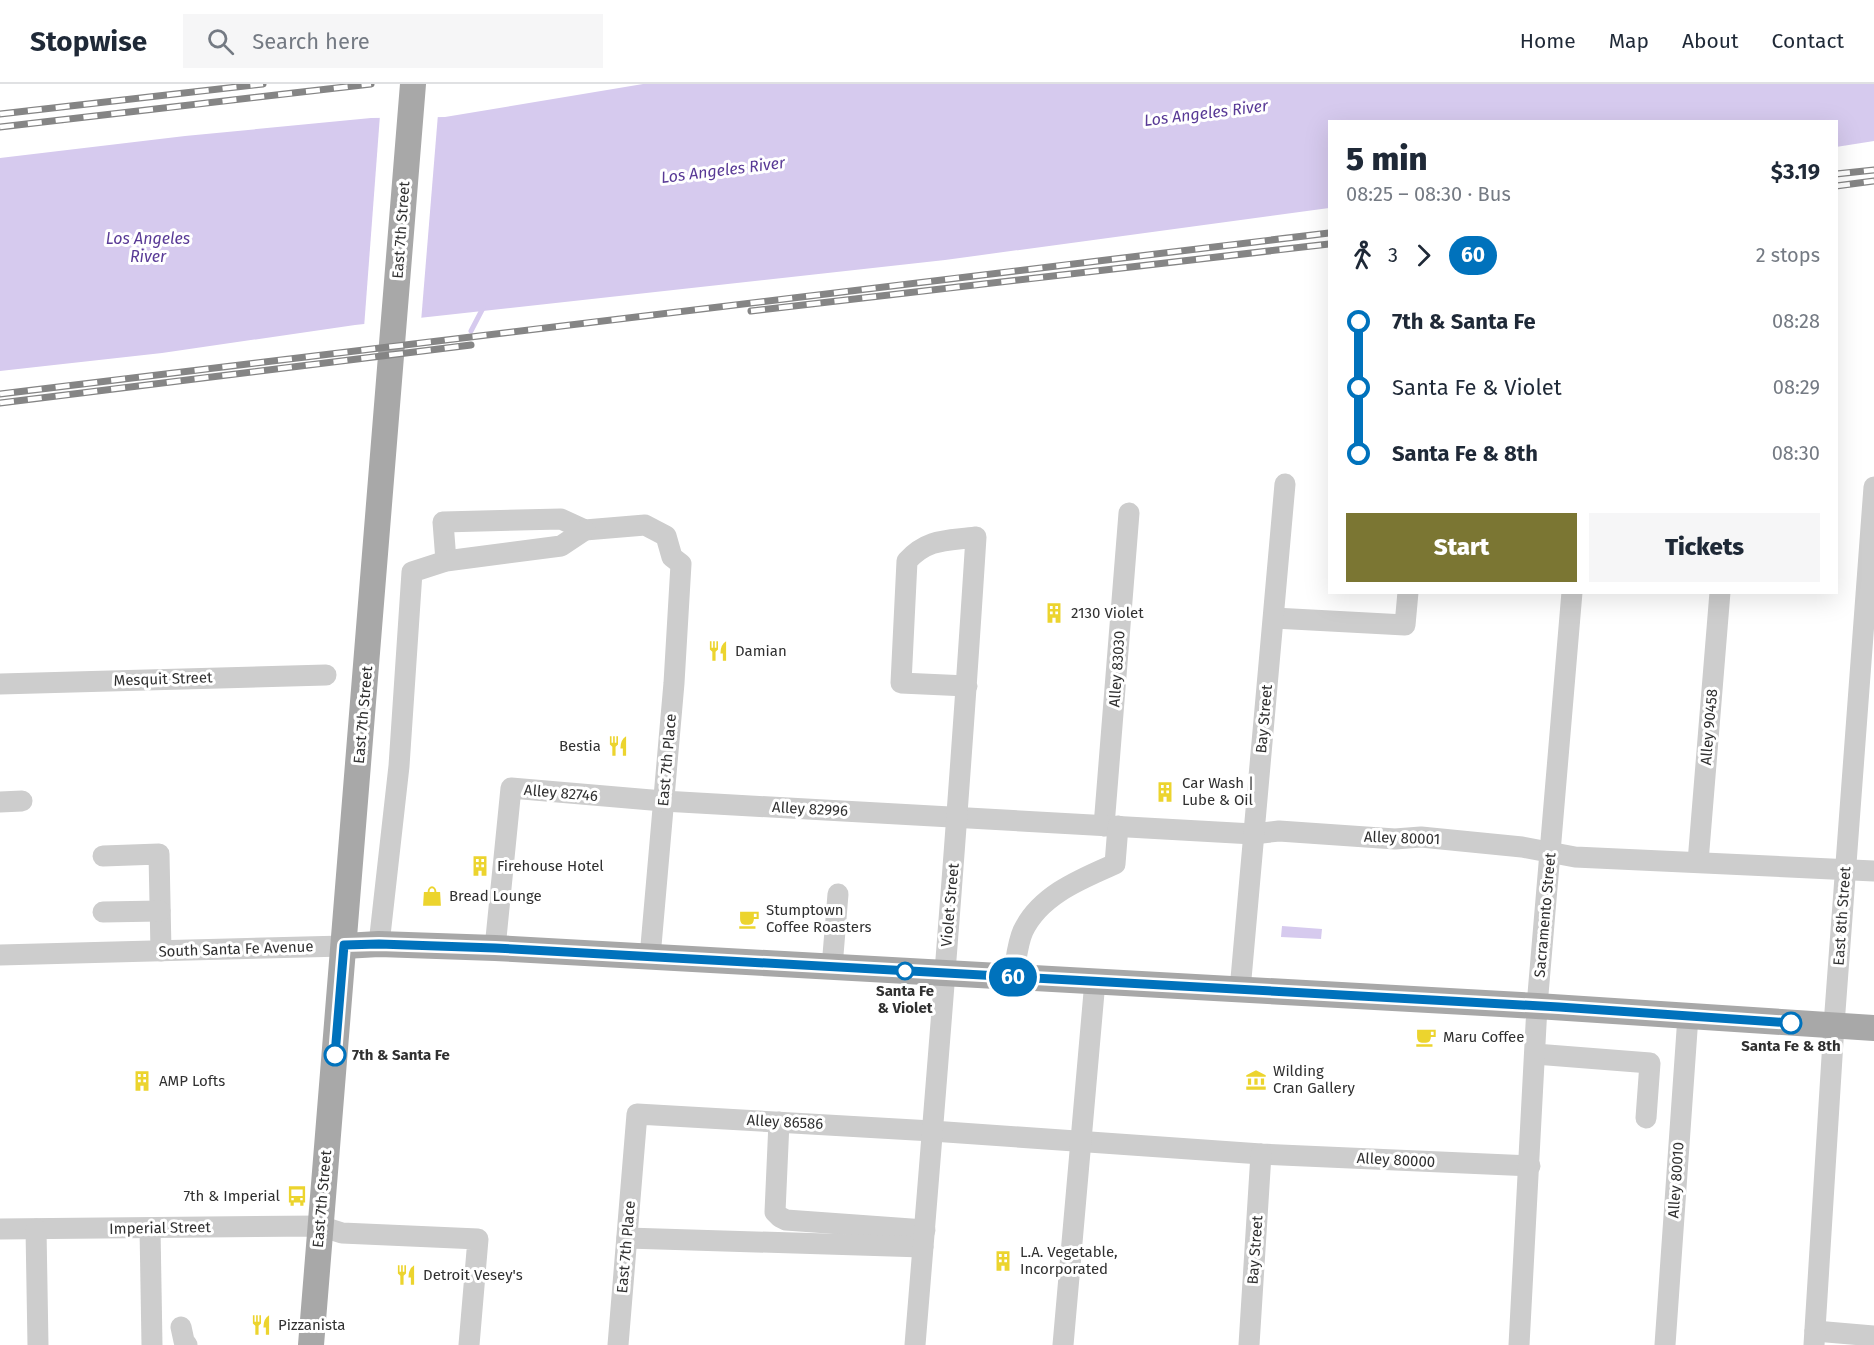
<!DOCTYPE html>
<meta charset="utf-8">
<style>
body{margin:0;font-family:"Fira Sans",sans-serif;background:#f6f6f7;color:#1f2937;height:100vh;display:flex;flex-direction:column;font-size:22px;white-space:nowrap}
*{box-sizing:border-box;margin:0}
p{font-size:20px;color:#747a83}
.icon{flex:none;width:33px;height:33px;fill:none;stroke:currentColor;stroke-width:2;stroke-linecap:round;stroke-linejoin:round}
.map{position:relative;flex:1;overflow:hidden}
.details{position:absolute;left:1328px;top:36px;width:510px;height:474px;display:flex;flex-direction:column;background:#fff;border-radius:0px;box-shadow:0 6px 24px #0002}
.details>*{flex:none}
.badge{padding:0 12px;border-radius:20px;font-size:21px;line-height:39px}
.map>.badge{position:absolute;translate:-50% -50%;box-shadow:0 0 0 3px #fff}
.legs{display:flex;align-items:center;gap:9px;height:66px;padding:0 18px;font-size:20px}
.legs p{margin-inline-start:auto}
.headline{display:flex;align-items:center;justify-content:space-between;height:102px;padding:0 18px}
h1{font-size:33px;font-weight:800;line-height:45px}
.action{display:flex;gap:12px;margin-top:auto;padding:12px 18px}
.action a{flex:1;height:69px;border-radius:0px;background:#7b7633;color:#fff;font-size:24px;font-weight:800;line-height:69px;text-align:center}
.action a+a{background:#f6f6f7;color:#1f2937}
ul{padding:0 18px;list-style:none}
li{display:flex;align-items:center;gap:21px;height:66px;font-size:22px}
li i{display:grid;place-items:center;width:9px;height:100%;margin:0 8px;background:currentColor}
li i::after{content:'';width:15px;height:15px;margin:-8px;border:4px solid;border-radius:50%;background:#fff}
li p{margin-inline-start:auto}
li:first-child i{background:linear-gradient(#0000 50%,currentColor 0)}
li:last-child i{background:linear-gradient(currentColor 50%,#0000 0)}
header{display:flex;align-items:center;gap:36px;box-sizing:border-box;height:84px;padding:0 30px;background:#fff;border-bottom:2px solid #e0e1e3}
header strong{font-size:28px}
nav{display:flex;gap:33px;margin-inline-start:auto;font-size:21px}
.search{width:420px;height:54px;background:#f6f6f7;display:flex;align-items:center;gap:15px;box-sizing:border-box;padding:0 21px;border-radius:0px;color:#747a83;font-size:22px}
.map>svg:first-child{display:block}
.water{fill:#d6caee}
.pier{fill:#fff}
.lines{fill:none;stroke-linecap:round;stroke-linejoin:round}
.stream{stroke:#d6caee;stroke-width:5}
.minor{stroke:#cdcdcd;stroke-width:21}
.major{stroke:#a8a8a8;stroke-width:26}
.rail-casing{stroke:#858585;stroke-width:7}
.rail{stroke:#fff;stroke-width:4.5;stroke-dasharray:14;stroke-linecap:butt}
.line-1-casing{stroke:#fff;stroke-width:14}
.line-1{stroke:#0072bc;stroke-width:9}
.stop-1-dot{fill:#fff;stroke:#0072bc;stroke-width:3}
.labels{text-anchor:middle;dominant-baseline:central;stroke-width:6;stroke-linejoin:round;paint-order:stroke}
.street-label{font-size:15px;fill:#303030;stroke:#fff}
.poi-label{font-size:15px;fill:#303030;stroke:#fff;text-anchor:start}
.stop-label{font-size:15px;font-weight:bold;fill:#303030;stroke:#fff}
.water-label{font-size:16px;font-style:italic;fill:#593a96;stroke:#fff}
</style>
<header>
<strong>Stopwise</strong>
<div class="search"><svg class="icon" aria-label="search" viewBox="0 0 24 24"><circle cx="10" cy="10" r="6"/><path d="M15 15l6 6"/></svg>Search here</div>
<nav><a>Home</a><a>Map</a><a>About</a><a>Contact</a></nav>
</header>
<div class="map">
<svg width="1874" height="1261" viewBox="0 0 1874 1261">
<rect width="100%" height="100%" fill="#fff"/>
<g class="water">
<path d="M643 0H1874V57L1836 63V38H1329V124L945 176 355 241 162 269 0 287V74L185 52 371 34 445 33Z"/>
<path d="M1282 842 1322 845 1321 855 1281 853Z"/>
</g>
<path class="pier" d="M438 30 421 238 364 244 380 31Z"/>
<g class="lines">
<path class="stream" d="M471 247 483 224"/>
<g class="minor">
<path d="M446 477 443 438 561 435 585 446 645 441 666 452 672 473 681 480 674 599 650 873"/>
<path d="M1274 534 1405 541 1408 508"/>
<path d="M0 600 326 591"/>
<path d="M0 718 22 717"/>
<path d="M1104 742 1129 429"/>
<path d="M103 772 159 770 161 867"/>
<path d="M1698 778 1720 508"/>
<path d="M103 828 160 827"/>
<path d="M379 860 399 682 412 488 446 477 561 462 585 446"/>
<path d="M495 864 511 704 663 717 1253 750 1279 747 1395 755 1421 753 1522 763 1575 773 1874 787"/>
<path d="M0 871 344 862"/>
<path d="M832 883 838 810"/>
<path d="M1013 893C1016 879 1017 860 1023 847 1040 811 1081 795 1115 780L1118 742"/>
<path d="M1240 906 1285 400"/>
<path d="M1535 970 1650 979 1646 1034"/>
<path d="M779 1038 775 1128 780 1133 786 1136 925 1146"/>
<path d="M150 1144 152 1261"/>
<path d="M0 1145 320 1142 342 1149 478 1155 469 1261"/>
<path d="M36 1145 38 1261"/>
<path d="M627 1154 923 1163"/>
<path d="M181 1243 184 1257 187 1261"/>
<path d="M1815 1247 1874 1252"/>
<path d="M618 1261 637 1030 932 1047 1261 1070 1530 1082"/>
<path d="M915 1261C937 992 959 723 976 453 947 457 928 454 907 477L901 599 967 602"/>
<path d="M1063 1261 1095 897"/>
<path d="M1249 1261 1261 1070"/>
<path d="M1519 1261 1537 922 1572 508"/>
<path d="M1665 1261 1688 932"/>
<path d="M1814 1261 1834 941 1874 403"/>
</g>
<g class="major">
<path d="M344 862 379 860 495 864 1537 922 1874 944"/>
<path d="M311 1261 413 0"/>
</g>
<g class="rail-casing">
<g id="rail">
<path d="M0 30 263 0"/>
<path d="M0 43 371 0"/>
<path d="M1836 90 1874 86"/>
<path d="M1836 102 1874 97"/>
<path d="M751 227 1329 160"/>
<path d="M0 310 1329 149"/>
<path d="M0 319 471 261"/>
</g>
</g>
<use href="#rail" class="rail"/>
</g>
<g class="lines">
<g class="line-1-casing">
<path id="line-1" d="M335 971 344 861 379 860 495 864 1559 923 1791 939"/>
</g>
<use href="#line-1" class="line-1"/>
</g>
<defs>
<g id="building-bare" transform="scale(1.62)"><path d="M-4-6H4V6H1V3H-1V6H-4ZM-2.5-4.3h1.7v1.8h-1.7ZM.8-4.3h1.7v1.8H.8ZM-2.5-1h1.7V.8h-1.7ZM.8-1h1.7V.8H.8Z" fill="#ecd42e" stroke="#fff" stroke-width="2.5" paint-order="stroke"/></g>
<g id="restaurant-bare" transform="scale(1.62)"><path d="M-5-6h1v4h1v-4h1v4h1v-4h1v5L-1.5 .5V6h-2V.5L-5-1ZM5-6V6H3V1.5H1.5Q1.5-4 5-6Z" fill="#ecd42e" stroke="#fff" stroke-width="2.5" paint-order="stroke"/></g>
<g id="shop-bare" transform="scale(1.62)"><path d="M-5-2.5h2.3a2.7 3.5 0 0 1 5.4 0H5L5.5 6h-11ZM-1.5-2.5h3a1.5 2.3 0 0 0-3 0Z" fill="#ecd42e" stroke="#fff" stroke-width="2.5" paint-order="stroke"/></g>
<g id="cafe-bare" transform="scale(1.62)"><path d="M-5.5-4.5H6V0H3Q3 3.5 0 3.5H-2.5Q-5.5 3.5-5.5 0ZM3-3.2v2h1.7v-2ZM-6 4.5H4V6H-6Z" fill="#ecd42e" stroke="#fff" stroke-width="2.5" paint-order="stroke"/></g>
<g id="museum-bare" transform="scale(1.62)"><path d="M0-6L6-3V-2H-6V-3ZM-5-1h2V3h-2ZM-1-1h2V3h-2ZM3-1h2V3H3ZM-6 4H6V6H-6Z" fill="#ecd42e" stroke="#fff" stroke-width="2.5" paint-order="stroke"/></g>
<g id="bus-bare" transform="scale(1.62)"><path d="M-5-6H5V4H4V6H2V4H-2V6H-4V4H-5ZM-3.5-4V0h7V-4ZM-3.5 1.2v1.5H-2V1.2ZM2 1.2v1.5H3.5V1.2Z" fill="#ecd42e" stroke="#fff" stroke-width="2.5" paint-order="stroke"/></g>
</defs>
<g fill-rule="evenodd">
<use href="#building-bare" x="1054" y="529"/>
<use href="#restaurant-bare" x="718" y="567"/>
<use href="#restaurant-bare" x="618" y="662"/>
<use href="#building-bare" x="1165" y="708"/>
<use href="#building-bare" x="480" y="782"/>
<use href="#shop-bare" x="432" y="812"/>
<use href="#cafe-bare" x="749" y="835"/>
<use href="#cafe-bare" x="1426" y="953"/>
<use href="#museum-bare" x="1256" y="996"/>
<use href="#building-bare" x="142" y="997"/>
<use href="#bus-bare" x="297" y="1112"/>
<use href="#building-bare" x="1003" y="1177"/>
<use href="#restaurant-bare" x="406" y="1191"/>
<use href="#restaurant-bare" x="261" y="1241"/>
</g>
<g class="stop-1-dot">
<circle cx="905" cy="887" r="8"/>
<circle cx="1791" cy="939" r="10"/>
<circle cx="335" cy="971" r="10"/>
</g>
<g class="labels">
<g class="street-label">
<text transform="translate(401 146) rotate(-86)">East 7th Street</text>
<text transform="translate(1117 585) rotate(-86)">Alley 83030</text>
<text transform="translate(163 595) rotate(-2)">Mesquit Street</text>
<text transform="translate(363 631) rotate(-85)">East 7th Street</text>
<text transform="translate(1264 635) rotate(-85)">Bay Street</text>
<text transform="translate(1709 643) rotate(-85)">Alley 90458</text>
<text transform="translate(667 676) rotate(-85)">East 7th Place</text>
<text transform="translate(561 709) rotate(5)">Alley 82746</text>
<text transform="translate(810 725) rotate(3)">Alley 82996</text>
<text transform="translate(1402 754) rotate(2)">Alley 80001</text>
<text transform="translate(950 821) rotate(-85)">Violet Street</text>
<text transform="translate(1545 831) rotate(-85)">Sacramento Street</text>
<text transform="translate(1842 832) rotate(-86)">East 8th Street</text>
<text transform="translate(236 865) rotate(-2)">South Santa Fe Avenue</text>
<text transform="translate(785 1038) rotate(3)">Alley 86586</text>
<text transform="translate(1396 1076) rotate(3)">Alley 80000</text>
<text transform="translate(1676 1096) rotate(-86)">Alley 80010</text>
<text transform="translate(322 1115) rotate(-85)">East 7th Street</text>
<text transform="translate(160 1144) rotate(-1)">Imperial Street</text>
<text transform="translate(626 1163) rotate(-85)">East 7th Place</text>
<text transform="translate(1255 1166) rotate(-86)">Bay Street</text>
</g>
<g class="poi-label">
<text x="1071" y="529">2130 Violet</text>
<text x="735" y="567">Damian</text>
<text x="601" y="662" text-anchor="end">Bestia</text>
<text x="1182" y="699">Car Wash |<tspan x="1182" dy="17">Lube &amp; Oil</tspan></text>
<text x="497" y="782">Firehouse Hotel</text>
<text x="449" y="812">Bread Lounge</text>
<text x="766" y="826">Stumptown<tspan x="766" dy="17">Coffee Roasters</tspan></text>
<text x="1443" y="953">Maru Coffee</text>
<text x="1273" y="987">Wilding<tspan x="1273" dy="17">Cran Gallery</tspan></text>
<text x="159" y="997">AMP Lofts</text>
<text x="280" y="1112" text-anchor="end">7th &amp; Imperial</text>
<text x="1020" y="1168">L.A. Vegetable,<tspan x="1020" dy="17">Incorporated</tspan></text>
<text x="423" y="1191">Detroit Vesey's</text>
<text x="278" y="1241">Pizzanista</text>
</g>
<g class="stop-label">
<text x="905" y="907">Santa Fe<tspan x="905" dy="17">&amp; Violet</tspan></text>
<text x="1791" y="962">Santa Fe &amp; 8th</text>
<text x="352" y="971" text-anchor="start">7th &amp; Santa Fe</text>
</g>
<g class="water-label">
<text transform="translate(1206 29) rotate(-7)">Los Angeles River</text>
<text transform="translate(723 86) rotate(-7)">Los Angeles River</text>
<text x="148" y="154">Los Angeles<tspan x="148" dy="18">River</tspan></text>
</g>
</g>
</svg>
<b class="badge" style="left:1013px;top:893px;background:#0072bc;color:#fff">60</b>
<section class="details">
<div class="headline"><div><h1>5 min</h1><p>08:25 – 08:30 · Bus</p></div><b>$3.19</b></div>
<div class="legs"><svg class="icon" aria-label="walk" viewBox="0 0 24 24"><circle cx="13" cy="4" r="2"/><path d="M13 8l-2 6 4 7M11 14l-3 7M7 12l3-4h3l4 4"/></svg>3<svg class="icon" aria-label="forward" viewBox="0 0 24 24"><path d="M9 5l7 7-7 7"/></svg><b class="badge" style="background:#0072bc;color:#fff">60</b><p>2 stops</p></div>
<ul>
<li><i style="color:#0072bc"></i><b>7th &amp; Santa Fe</b><p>08:28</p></li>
<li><i style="color:#0072bc"></i><span>Santa Fe &amp; Violet</span><p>08:29</p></li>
<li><i style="color:#0072bc"></i><b>Santa Fe &amp; 8th</b><p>08:30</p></li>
</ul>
<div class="action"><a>Start</a><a>Tickets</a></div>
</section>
</div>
